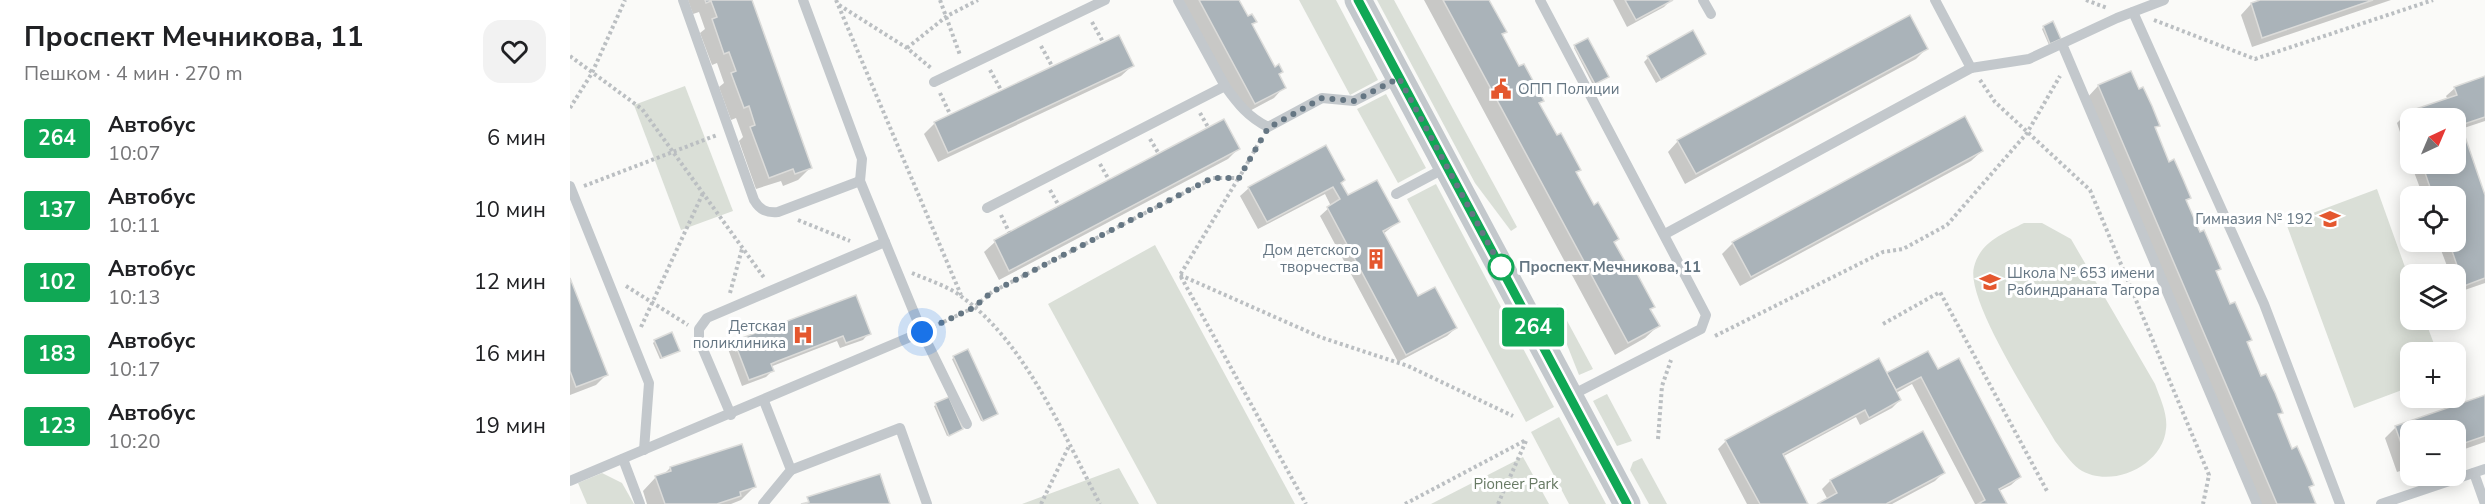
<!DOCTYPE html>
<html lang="ru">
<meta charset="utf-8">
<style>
body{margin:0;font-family:"Nunito Sans",sans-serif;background:#f2f2f2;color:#202124;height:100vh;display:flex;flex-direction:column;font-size:22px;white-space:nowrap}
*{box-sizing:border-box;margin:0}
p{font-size:20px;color:#757577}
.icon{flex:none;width:33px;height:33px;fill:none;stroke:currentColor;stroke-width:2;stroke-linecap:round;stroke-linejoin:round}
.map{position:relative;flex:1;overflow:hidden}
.details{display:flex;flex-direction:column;background:#fff;width:570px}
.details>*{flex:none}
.badge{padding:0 12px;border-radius:4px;font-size:21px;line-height:39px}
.needle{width:39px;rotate:44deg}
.controls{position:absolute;left:1830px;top:108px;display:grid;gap:12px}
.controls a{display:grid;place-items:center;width:66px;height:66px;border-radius:12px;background:#fff;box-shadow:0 3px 15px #0003;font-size:30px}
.you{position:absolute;width:30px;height:30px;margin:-15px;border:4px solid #fff;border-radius:50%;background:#1a73e8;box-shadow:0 0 0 9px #1a73e833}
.map>.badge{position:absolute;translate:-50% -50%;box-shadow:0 0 0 3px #fff}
.round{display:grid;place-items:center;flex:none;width:63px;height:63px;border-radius:18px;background:#f2f2f2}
.overview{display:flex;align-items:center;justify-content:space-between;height:102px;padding:0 24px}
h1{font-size:28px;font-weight:700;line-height:45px}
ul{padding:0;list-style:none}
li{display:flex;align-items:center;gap:18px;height:72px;padding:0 24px}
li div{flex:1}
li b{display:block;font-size:22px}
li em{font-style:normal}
li .badge{min-width:66px;font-weight:700;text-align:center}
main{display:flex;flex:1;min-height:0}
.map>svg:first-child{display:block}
.green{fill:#dadfd7}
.shadow{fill:#0003}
.building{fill:#aab3b9;stroke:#dcdcda;stroke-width:1.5}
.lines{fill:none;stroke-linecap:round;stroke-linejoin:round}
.path{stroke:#bbbfc2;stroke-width:4;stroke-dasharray:3 3;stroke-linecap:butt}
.service{stroke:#c3c8cc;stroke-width:10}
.tertiary{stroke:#c3c8cc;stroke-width:27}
.line-casing{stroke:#fff;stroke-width:14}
.line{stroke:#10a855;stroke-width:9}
.walk{stroke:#657683;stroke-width:6;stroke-dasharray:0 10.8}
.stop-dot{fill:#fff;stroke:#10a855;stroke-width:3}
.labels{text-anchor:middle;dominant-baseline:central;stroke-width:6;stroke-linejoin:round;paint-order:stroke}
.poi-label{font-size:15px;fill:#657683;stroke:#fff;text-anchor:end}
.stop-label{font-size:15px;font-weight:bold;fill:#657683;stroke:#fff;text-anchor:start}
.park-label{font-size:15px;fill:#687a64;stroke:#fff}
</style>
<main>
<section class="details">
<div class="overview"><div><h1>Проспект Мечникова, 11</h1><p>Пешком · 4 мин · 270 m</p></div><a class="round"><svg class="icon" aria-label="heart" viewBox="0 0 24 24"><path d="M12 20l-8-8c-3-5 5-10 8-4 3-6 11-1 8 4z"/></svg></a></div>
<ul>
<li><span class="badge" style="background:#10a855;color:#fff">264</span><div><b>Автобус</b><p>10:07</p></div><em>6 мин</em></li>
<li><span class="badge" style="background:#10a855;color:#fff">137</span><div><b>Автобус</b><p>10:11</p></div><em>10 мин</em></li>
<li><span class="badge" style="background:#10a855;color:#fff">102</span><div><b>Автобус</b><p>10:13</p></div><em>12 мин</em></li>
<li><span class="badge" style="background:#10a855;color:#fff">183</span><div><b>Автобус</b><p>10:17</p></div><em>16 мин</em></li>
<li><span class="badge" style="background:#10a855;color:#fff">123</span><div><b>Автобус</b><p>10:20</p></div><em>19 мин</em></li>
</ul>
</section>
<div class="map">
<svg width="1915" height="504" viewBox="0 0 1915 504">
<rect width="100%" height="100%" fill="#fafaf8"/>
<g class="green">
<path d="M729 0H766L808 80 780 95Z"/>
<path d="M807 0H824L947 227 941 231 905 183Z"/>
<path d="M115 86 163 211 111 230 64 105Z"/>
<path d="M816 94 856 168 828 183 787 109Z"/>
<path d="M866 184 984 407 956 422 837 199Z"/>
<path d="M1807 189 1840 281V320H1855L1867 352H1840V387L1784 408 1716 223Z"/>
<path d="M1454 223H1472L1501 239 1585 384C1590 398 1598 414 1596 429 1593 466 1540 490 1509 469 1500 462 1492 450 1485 441 1466 408 1395 300 1404 267 1410 242 1434 233 1454 223Z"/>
<path d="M585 245 725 504H587L478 304Z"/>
<path d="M988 304 1023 369 1009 375 982 307Z"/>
<path d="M1037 394 1062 441 1047 446 1023 401Z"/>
<path d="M989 417 1036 504H999L961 432Z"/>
<path d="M953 457 979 504H861Z"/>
<path d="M1072 458 1097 504H1079L1060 470 1063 462Z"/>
<path d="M549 468 569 504H452Z"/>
<path d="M32 473 52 483 64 504H17L8 483Z"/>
</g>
<g class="shadow">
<path d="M118 0H180L240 168 228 180 213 186 211 181 186 189 169 141 173 137 166 118 161 120 149 87 154 83 147 63 142 65 130 33 135 29 129 12 123 14Z"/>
<path d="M613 0H668L678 18 685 21 681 25 704 69 712 72 708 75 714 87 704 98 674 114Z"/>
<path d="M854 0H917L935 32 931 36 949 68 972 100 968 104 986 137 1009 170 1005 173 1043 243 1060 274 1083 307 1079 310 1088 326 1075 338 1045 355Z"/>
<path d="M1043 0H1101L1094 7 1057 27Z"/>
<path d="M1694 0H1821L1682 47 1671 15 1681 4Z"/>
<path d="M1474 27 1489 39 1479 45 1472 29Z"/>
<path d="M1005 46 1035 78 1023 85 1004 48Z"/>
<path d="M1357 48 1346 59 1115 184 1098 152 1108 141Z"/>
<path d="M1134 54 1086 83 1074 62 1078 58Z"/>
<path d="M562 66 551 76 368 162 354 134 365 123Z"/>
<path d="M1560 73 1588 125 1584 129 1599 164 1619 198 1615 202 1629 234 1649 268 1645 272 1660 306 1680 340 1676 344 1691 378 1711 412 1707 416 1722 451 1742 485 1738 489 1745 504H1690L1516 99 1528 86Z"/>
<path d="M1915 78V121L1891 129 1915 199V283L1886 293V274H1880L1868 242H1886V196H1853L1841 164H1886V118H1840V162L1827 123 1835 115 1878 100 1876 96 1885 88Z"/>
<path d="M654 121 668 149 658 159 429 280 414 252 425 242Z"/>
<path d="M1412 151 1401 161 1170 286 1152 254 1163 243Z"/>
<path d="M770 184 777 198 828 222 813 234 847 298 886 328 877 336 828 362 750 216 761 206 755 194 688 229 670 196 679 188Z"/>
<path d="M0 282 37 374 26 385 0 395Z"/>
<path d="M285 297 299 333 293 340 270 348 267 341 200 367 202 371 196 377 172 386 158 349 165 343Z"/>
<path d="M85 341 107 352 90 359 83 343Z"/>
<path d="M397 351 425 415 411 421 382 359Z"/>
<path d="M1367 371 1450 477 1441 485 1429 491 1435 504H1405L1342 384 1326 393 1330 400 1322 408 1290 425 1286 417 1212 457 1237 504H1177L1148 449 1156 441 1316 375Z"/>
<path d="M1915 396V442L1886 452V430H1840V468L1827 472 1815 438 1826 427Z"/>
<path d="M378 399 392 429 377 436 364 406Z"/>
<path d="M1353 433 1373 473 1365 481 1322 504H1250L1258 500 1252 489 1260 481Z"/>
<path d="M100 468 184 487 171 500 161 504H77L73 491 86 477 93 475Z"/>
</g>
<g class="building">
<path d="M135 0H182L242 168 225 174 223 169 199 178 180 127 185 125 179 106 174 108 161 73 166 71 159 52 154 54 142 19 147 17 141 1 136 3Z"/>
<path d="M629 0H669L678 16 682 14 687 22 682 24 705 67 709 64 713 72 709 74 716 88 685 104Z"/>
<path d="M873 0H919L937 32 932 34 949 66 954 64 974 101 969 103 987 135 991 133 1011 170 1006 172 1024 205 1028 202 1049 239 1044 242 1061 272 1065 270 1085 307 1080 309 1090 326 1058 343Z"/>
<path d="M1055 0H1103L1066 20Z"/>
<path d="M1690 0H1803L1692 38 1681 3Z"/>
<path d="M1340 15 1358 49 1126 174 1107 140Z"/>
<path d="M1483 21 1491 39 1480 44 1473 26Z"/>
<path d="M1123 30 1136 54 1091 80 1077 56Z"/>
<path d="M549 35 564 66 378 153 364 122Z"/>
<path d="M1018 38 1039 77 1025 84 1004 45Z"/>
<path d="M1561 71 1569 89 1573 87 1582 106 1590 126 1585 127 1599 162 1604 159 1613 179 1621 198 1616 200 1630 232 1634 230 1651 269 1646 271 1660 304 1665 302 1682 340 1677 342 1691 376 1696 374 1705 393 1713 413 1708 414 1722 449 1727 446 1736 466 1744 485 1739 487 1746 504H1707L1528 85Z"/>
<path d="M1915 76V117L1891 125 1915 195V278L1894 286 1879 242H1886V196H1863L1852 164H1886V118H1840V131L1834 113 1887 95 1884 87Z"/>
<path d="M1395 116 1413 151 1181 277 1162 242Z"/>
<path d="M654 119 670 149 439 271 424 240Z"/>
<path d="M756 145 775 180 771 183 778 195 807 180 830 222 813 231 848 296 865 287 887 328 836 355 757 207 770 199 763 187 697 222 678 187Z"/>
<path d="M0 278 38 375 6 387 0 371Z"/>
<path d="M286 295 301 334 276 343 273 336 208 361 201 364 204 371 179 380 164 341Z"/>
<path d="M102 332 110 351 92 358 84 340Z"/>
<path d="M398 349 428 414 413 421 383 356Z"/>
<path d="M1358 351 1368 369 1389 358 1451 477 1429 489 1437 504H1408L1415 500 1351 377 1326 390 1316 373Z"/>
<path d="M1309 358 1331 400 1299 418 1295 410 1213 454 1238 504H1190L1155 440Z"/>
<path d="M1915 395V436L1886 446V430H1840V462L1838 463 1825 426Z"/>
<path d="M379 397 393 429 379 436 365 403Z"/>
<path d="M1353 431 1375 473 1316 504H1247L1267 493 1260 480Z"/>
<path d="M172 444 186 487 170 492 171 496 147 504H95L85 476 101 471 100 467Z"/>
<path d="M310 474 320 504H231L239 502 237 497Z"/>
</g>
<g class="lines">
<g class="path">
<path d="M266 0 391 295"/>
<path d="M370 0 390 55"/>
<path d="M1516 0 1537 8"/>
<path d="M269 5 337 48 361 68"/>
<path d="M1584 20 1685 59 1863 0"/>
<path d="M522 22 533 42"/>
<path d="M471 46 482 66"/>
<path d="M337 48 377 16 408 0"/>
<path d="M0 56 72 109 195 279"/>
<path d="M420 70 431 90"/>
<path d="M1410 80 1425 102 1520 190 1639 475 1633 504"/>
<path d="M370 93 380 114"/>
<path d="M0 108 22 73 55 0"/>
<path d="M630 113 638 127"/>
<path d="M580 139 589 154"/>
<path d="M530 164 539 180"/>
<path d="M668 179 610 275 736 504"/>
<path d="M14 186 147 135"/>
<path d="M480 190 489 206"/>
<path d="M431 215 439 232"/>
<path d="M228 220 280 241"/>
<path d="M342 273C358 280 378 286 392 297 456 343 494 436 530 504"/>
<path d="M610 275 750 337 838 366 943 416"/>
<path d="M56 286 118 325"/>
<path d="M160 293 172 249"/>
<path d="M1313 324 1370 292 1477 491"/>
<path d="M71 327 133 193"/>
<path d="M363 327 403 308 422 292 643 178H669L691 139"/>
<path d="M1145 336 1313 252 1333 249 1377 225 1457 133 1490 76"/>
<path d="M1088 439 1092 386 1101 360"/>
<path d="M471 504 499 446"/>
<path d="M835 504 956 440"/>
<path d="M928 504 956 441"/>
</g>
<g class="service">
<path d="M113 0 184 200C190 210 196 213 208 212L290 181"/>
<path d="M970 0 1136 315 1131 329 1000 396"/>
<path d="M1133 0 1141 14"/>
<path d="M1365 0 1401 68"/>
<path d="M1563 12 1694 304 1770 504"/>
<path d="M1492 44 1687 504"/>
<path d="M364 82 535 0"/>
<path d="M655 86C668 104 678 117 698 127L752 98 784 101 829 78"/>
<path d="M0 186 79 383 74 450"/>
<path d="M826 194 877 167"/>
<path d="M417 208 655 86 608 0"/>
<path d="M1095 234 1401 68 1459 59 1547 18 1594 0"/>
<path d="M352 332 397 424"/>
<path d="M161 415 129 340V329L137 318 315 242"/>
<path d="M53 459 70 504"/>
<path d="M221 470 330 428 357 504"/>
<path d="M1904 473 1915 504"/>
<path d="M0 481 352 332 290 181 292 159 233 0"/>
<path d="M193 504 221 470 194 401"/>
<path d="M1811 504 1915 469"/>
</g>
<path class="tertiary" d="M788 0 1057 504"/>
</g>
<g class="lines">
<g class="line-casing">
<path id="line" d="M788 0 1057 504"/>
</g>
<use href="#line" class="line"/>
<path class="walk" d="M352 332 403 308 422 292 642 178H669L698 128 752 98 784 101 829 78 931 267"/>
</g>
<defs>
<g id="civic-bare" transform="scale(1.62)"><path d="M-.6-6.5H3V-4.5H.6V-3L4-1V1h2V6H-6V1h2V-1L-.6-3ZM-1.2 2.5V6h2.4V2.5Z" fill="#e4572e" stroke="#fff" stroke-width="2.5" paint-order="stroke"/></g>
<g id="school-bare" transform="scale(1.62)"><path d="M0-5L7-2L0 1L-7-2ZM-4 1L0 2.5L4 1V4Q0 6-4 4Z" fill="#e4572e" stroke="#fff" stroke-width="2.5" paint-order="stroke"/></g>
<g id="building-bare" transform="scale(1.62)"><path d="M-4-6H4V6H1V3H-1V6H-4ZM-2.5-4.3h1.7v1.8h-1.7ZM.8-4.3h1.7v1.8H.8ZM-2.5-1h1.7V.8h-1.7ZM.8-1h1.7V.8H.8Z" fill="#e4572e" stroke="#fff" stroke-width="2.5" paint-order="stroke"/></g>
<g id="hospital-bare" transform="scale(1.62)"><path d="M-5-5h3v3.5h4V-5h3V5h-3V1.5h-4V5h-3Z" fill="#e4572e" stroke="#fff" stroke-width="2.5" paint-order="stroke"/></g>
</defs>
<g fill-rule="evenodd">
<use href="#civic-bare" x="931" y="89"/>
<use href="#school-bare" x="1760" y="219"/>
<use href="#building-bare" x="806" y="259"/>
<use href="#school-bare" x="1420" y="282"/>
<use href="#hospital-bare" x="233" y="335"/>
</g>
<circle class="stop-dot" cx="931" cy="267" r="12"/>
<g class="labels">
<g class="poi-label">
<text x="948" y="89" text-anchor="start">ОПП Полиции</text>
<text x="1743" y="219">Гимназия № 192</text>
<text x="789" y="250">Дом детского<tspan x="789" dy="17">творчества</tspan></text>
<text x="1437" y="273" text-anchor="start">Школа № 653 имени<tspan x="1437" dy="17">Рабиндраната Тагора</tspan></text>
<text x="216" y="326">Детская<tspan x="216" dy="17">поликлиника</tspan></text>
</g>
<g class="stop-label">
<text x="949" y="267">Проспект Мечникова, 11</text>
</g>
<g class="park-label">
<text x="946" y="484">Pioneer Park</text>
</g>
</g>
</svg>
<div class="controls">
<a><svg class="needle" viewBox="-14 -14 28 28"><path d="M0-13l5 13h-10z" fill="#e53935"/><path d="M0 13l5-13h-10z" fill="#757577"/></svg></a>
<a><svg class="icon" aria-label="locate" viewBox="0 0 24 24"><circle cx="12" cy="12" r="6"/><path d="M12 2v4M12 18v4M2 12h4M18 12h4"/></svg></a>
<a><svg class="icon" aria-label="layers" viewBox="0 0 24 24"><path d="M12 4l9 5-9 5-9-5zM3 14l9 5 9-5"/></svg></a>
<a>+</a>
<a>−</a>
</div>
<div class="you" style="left:352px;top:332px"></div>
<b class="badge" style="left:963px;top:327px;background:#10a855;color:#fff">264</b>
</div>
</main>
